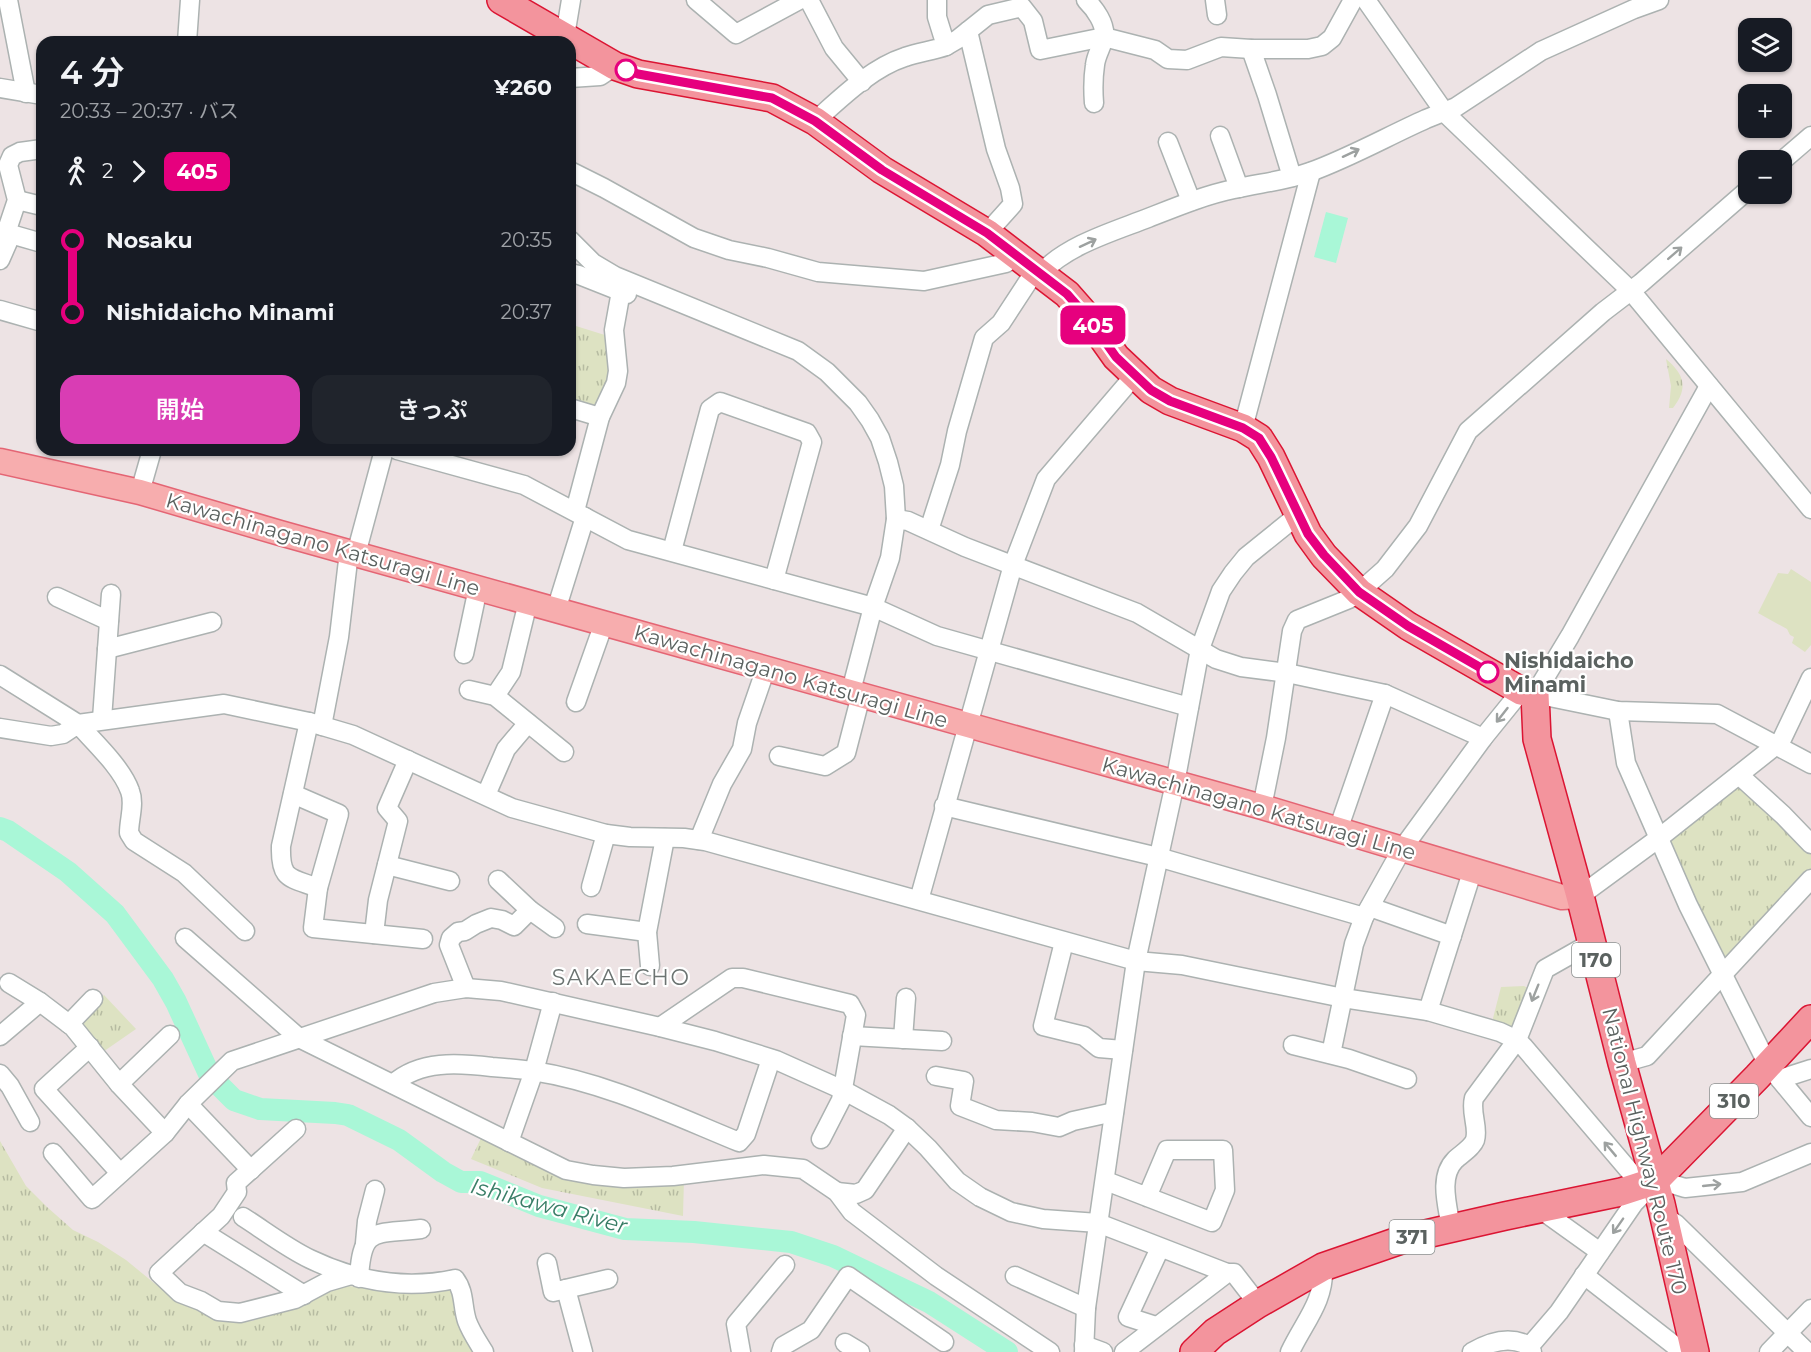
<!DOCTYPE html>
<html lang="ja">
<meta charset="utf-8">
<style>
body{margin:0;font-family:Montserrat,"Noto Sans JP",sans-serif;background:#20242c;color:#f1f3f6;height:100vh;display:flex;flex-direction:column;font-size:22px;white-space:nowrap}
*{box-sizing:border-box;margin:0}
p{font-size:20px;color:#9ea1a6}
.icon{flex:none;width:33px;height:33px;fill:none;stroke:currentColor;stroke-width:2;stroke-linecap:round;stroke-linejoin:round}
.map{position:relative;flex:1;overflow:hidden}
.side{position:absolute;left:36px;top:36px;width:540px;height:420px;display:flex;flex-direction:column;background:#171b24;border-radius:18px;box-shadow:0 2px 4px #0004}
.side>*{flex:none}
.badge{padding:0 12px;border-radius:9px;font-size:21px;line-height:39px}
.tools{position:absolute;left:1738px;top:18px;display:grid;gap:12px}
.tools a{display:grid;place-items:center;width:54px;height:54px;border-radius:12px;background:#171b24;box-shadow:0 2px 4px #0004;font-size:30px}
.map>.badge{position:absolute;translate:-50% -50%;box-shadow:0 0 0 3px #fff}
.legs{display:flex;align-items:center;gap:9px;height:66px;padding:0 24px;font-size:20px}
.legs p{margin-inline-start:auto}
.overview{display:flex;align-items:center;justify-content:space-between;height:102px;padding:0 24px}
h1{font-size:33px;font-weight:600;line-height:45px}
.action{display:flex;gap:12px;margin-top:auto;padding:12px 24px}
.action a{flex:1;height:69px;border-radius:18px;background:#d93db4;color:#fff;font-size:24px;font-weight:600;line-height:69px;text-align:center}
.action a+a{background:#20242c;color:#f1f3f6}
ul{padding:0 24px;list-style:none}
li{display:flex;align-items:center;gap:21px;height:72px;font-size:22px}
li i{display:grid;place-items:center;width:9px;height:100%;margin:0 8px;background:currentColor}
li i::after{content:'';width:15px;height:15px;margin:-8px;border:4px solid;border-radius:50%;background:#171b24}
li p{margin-inline-start:auto}
li:first-child i{background:linear-gradient(#0000 50%,currentColor 0)}
li:last-child i{background:linear-gradient(currentColor 50%,#0000 0)}
.map>svg:first-child{display:block}
.park{fill:url(#park-tufts)}
.pitch{fill:#dde2c2}
.water{fill:#a9f7d7}
.lines{fill:none;stroke-linecap:round;stroke-linejoin:round}
.river{stroke:#a9f7d7;stroke-width:22}
.minor-casing{stroke:#acb2b1;stroke-width:21}
.major-casing{stroke:#e46574;stroke-width:27}
.highway-casing{stroke:#db1533;stroke-width:30}
.minor{stroke:#fff;stroke-width:18}
.major{stroke:#f7adae;stroke-width:24}
.highway{stroke:#f3949d;stroke-width:27}
.oneway{stroke:#9da1a0}
.line-1-casing{stroke:#fff;stroke-width:14}
.line-1{stroke:#e6007e;stroke-width:9}
.stop-1-dot{fill:#fff;stroke:#e6007e;stroke-width:3}
.labels{text-anchor:middle;dominant-baseline:central;stroke-width:4.5;stroke-linejoin:round;paint-order:stroke}
.shield{fill:#fff;stroke:#8c9190;stroke-width:1.5}
.shield-label{font-size:20px;font-weight:bold;fill:#5b6260}
.street-label{font-size:21px;fill:#5b6260;stroke:#fff}
.stop-label{font-size:21px;font-weight:bold;fill:#5b6260;stroke:#fff;text-anchor:start}
.neighbourhood-label{font-size:22px;letter-spacing:1.5px;fill:#6c7472;stroke:#fff}
.water-label{font-size:22px;font-style:italic;fill:#397e67;stroke:#fff}
</style>
<div class="map">
<svg width="1811" height="1352" viewBox="0 0 1811 1352">
<defs>
<pattern id="park-tufts" width="24" height="20" patternUnits="userSpaceOnUse" patternTransform="scale(1.5)"><rect width="24" height="20" fill="#dde2c2"/><path d="M3 7l-1-3M5 7V3M7 7l1-3M15 17l-1-3M17 17v-4M19 17l1-3" fill="none" stroke="#b6bba1"/></pattern>
</defs>
<rect width="100%" height="100%" fill="#ede3e4"/>
<g class="park">
<path d="M576 326 608 336 614 376 599 408 570 403V331Z"/>
<path d="M1666 359C1684 374 1689 388 1673 408H1669L1671 386Z"/>
<path d="M1739 783 1811 849V870L1725 957 1720 952 1665 838Z"/>
<path d="M1524 986 1530 989 1512 1032 1491 1026 1501 987Z"/>
<path d="M104 995 136 1029 100 1054 80 1026 81 1019Z"/>
<path d="M483 1134 564 1173 684 1179 683 1216 542 1188 471 1159Z"/>
<path d="M0 1141 26 1186 47 1207 73 1230 98 1242 126 1260 154 1283 195 1309 225 1322 252 1321 317 1293 348 1286 370 1288 453 1278 483 1352H0Z"/>
</g>
<path class="pitch" d="M1791 569 1811 582V645L1805 652 1792 643 1794 637 1790 635 1787 629 1758 613 1778 573 1788 574Z"/>
<path class="water" d="M1326 212 1348 218 1336 263 1314 257Z"/>
<g class="lines">
<path class="river" d="M0 828 8 831 68 872 115 914 163 979 176 1002 210 1076 234 1100 260 1109 335 1113 348 1115 399 1140 443 1172 461 1182H480L539 1206 625 1229 694 1232 791 1242 833 1256 929 1302 1007 1352"/>
<g class="minor-casing">
<g id="minor">
<path d="M8 0 26 93"/>
<path d="M696 0 736 34 799 0"/>
<path d="M809 0 834 48 862 82"/>
<path d="M1086 0C1095 9 1106 24 1104 37 1102 47 1096 55 1095 65 1093 78 1093 90 1094 103"/>
<path d="M1215 0 1217 15"/>
<path d="M1366 0 1445 113 1631 291 1811 509"/>
<path d="M968 31 996 149 1010 188 1013 204 987 233"/>
<path d="M187 42 190 0"/>
<path d="M564 42 571 0"/>
<path d="M946 46 958 39 988 15 1022 7 1033 21 1040 50 1104 37 1155 50 1168 59 1187 60 1221 47 1251 49H1308L1322 46 1332 38 1353 0"/>
<path d="M1251 49 1267 95 1292 177"/>
<path d="M570 78 600 76 615 66"/>
<path d="M0 88 42 95"/>
<path d="M815 121C841 98 871 68 905 57 919 52 932 51 946 46L937 17V0"/>
<path d="M1220 136 1239 188"/>
<path d="M1168 142 1191 201"/>
<path d="M1782 161 1811 136"/>
<path d="M570 171 604 188 694 238 729 250 768 258 818 272 924 281 1006 263 1015 255"/>
<path d="M17 200 42 206"/>
<path d="M0 231 42 243"/>
<path d="M6 233 17 200 8 165 12 156 20 152 42 149"/>
<path d="M570 240 593 263 615 276 798 351 827 372 858 403 870 420 880 438 888 462 894 486 896 519 890 558 873 607 851 691"/>
<path d="M0 260 11 235"/>
<path d="M570 273 579 275 627 294"/>
<path d="M1040 274C1067 245 1112 232 1148 218 1176 207 1205 195 1234 189 1260 183 1285 181 1310 172 1349 158 1388 136 1426 119L1456 107 1541 51 1634 9 1659 0"/>
<path d="M0 310 42 322"/>
<path d="M1709 386 1570 636 1535 694 1618 711 1717 714 1811 764"/>
<path d="M570 408 600 417"/>
<path d="M1243 428 1311 172"/>
<path d="M397 450 524 485 628 540 873 607 937 636 1189 707"/>
<path d="M140 492 152 450"/>
<path d="M575 511 600 417 616 383 618 371 614 330 621 291"/>
<path d="M896 519 908 521 965 547 1137 613 1216 659 1241 667 1287 673 1385 694 1483 738"/>
<path d="M929 530 950 465 957 431 984 338 1001 323 1035 271"/>
<path d="M672 551 710 409 720 402 807 433 812 442 774 580"/>
<path d="M356 554 384 450"/>
<path d="M57 597 109 621"/>
<path d="M556 610 585 517"/>
<path d="M107 649 212 622"/>
<path d="M464 654 478 588"/>
<path d="M0 675 78 724 224 704 309 722 353 735 512 808 606 834 630 837 684 838 705 841 1136 961 1182 965 1343 998 1428 1011 1500 1032 1517 1040 1524 1047 1632 1174 1638 1179 1672 1184 1685 1188 1742 1182 1811 1153"/>
<path d="M469 690 495 696 564 752"/>
<path d="M495 696 511 672 528 602"/>
<path d="M576 702 604 623"/>
<path d="M1618 711 1626 763 1688 905 1768 1065 1811 1117"/>
<path d="M102 719 111 594"/>
<path d="M309 722 281 846C280 880 289 877 318 888"/>
<path d="M322 726 339 637 349 552"/>
<path d="M0 728 51 736 63 734 78 724C95 743 122 768 130 791 135 804 129 819 129 833L134 841 184 873 245 931"/>
<path d="M779 756 825 766 846 753 861 695"/>
<path d="M1739 775 1783 815 1811 844"/>
<path d="M293 794 339 814 318 888 313 928 423 939"/>
<path d="M486 795 506 749 528 723"/>
<path d="M944 806 1158 857 1364 917"/>
<path d="M1262 807 1276 738 1292 631 1297 620 1349 599 1359 592 1385 569 1418 526 1468 431 1603 312 1641 283 1749 189"/>
<path d="M1338 830 1385 694"/>
<path d="M699 840 722 784 742 749 747 723 766 668"/>
<path d="M387 865 450 881"/>
<path d="M498 880 530 910 555 928"/>
<path d="M591 887 606 834"/>
<path d="M1580 896 1659 838 1775 746 1782 739 1811 678"/>
<path d="M919 900 1013 565 1046 479 1134 376"/>
<path d="M1370 907 1452 936"/>
<path d="M587 924 647 932"/>
<path d="M374 934 378 900 398 821 387 808 408 760"/>
<path d="M185 938 299 1038 566 1170 593 1175 624 1178 673 1176 764 1165 803 1169 837 1192 852 1212 936 1276 1050 1352"/>
<path d="M1064 942 1043 1026 1084 1036 1099 1048 1123 1050"/>
<path d="M650 966 647 932 665 838"/>
<path d="M9 983 40 1002 73 1027 119 1084 165 1133"/>
<path d="M466 988 449 945 451 938 458 932 465 931 476 924 491 918 502 920 514 926 530 910"/>
<path d="M1428 1011 1473 869"/>
<path d="M69 1024 93 999"/>
<path d="M660 1027 732 978H743L850 1004 856 1015 841 1100 821 1139"/>
<path d="M0 1036 40 1002"/>
<path d="M852 1036 942 1041"/>
<path d="M903 1039 906 998"/>
<path d="M1293 1045 1349 1059 1407 1079"/>
<path d="M90 1047 44 1089 120 1173"/>
<path d="M1331 1054 1354 944 1364 917 1402 849 1483 738 1521 691"/>
<path d="M1622 1063 1647 1056 1811 879"/>
<path d="M0 1074 10 1086 30 1122"/>
<path d="M936 1076 964 1081 960 1106 996 1120 1032 1122 1059 1127 1073 1121 1114 1112"/>
<path d="M1780 1079 1811 1069"/>
<path d="M119 1084 170 1035"/>
<path d="M393 1084C420 1060 458 1063 492 1067 506 1068 520 1069 533 1071 605 1082 673 1115 739 1142L746 1134 771 1059"/>
<path d="M188 1104 251 1170"/>
<path d="M296 1129 236 1183 237 1192 221 1216 159 1273 180 1293 201 1301 218 1311 240 1313 295 1299 327 1282 351 1275"/>
<path d="M509 1142 534 1071 553 1002"/>
<path d="M53 1153 92 1199 165 1133 188 1104 232 1061 434 993 466 988 501 991 660 1027 715 1041 776 1060 843 1090 889 1115 907 1128 928 1148 957 1181 980 1197 1011 1212 1043 1219 1098 1223 1227 1273 1124 1352"/>
<path d="M1106 1181 1212 1222 1225 1190 1223 1150H1167L1147 1197"/>
<path d="M837 1192 856 1194 865 1190 907 1128"/>
<path d="M1540 1209 1600 1252"/>
<path d="M1664 1216 1676 1224 1807 1352"/>
<path d="M243 1217C265 1231 287 1248 310 1259 356 1281 405 1290 455 1279 465 1292 462 1306 467 1321 471 1332 478 1342 484 1352"/>
<path d="M1451 1228C1448 1207 1438 1177 1455 1160 1461 1154 1472 1148 1475 1140 1479 1127 1470 1113 1474 1098L1517 1040 1545 969 1591 943"/>
<path d="M203 1232 304 1295"/>
<path d="M365 1243 367 1221 375 1190"/>
<path d="M547 1263 553 1292 608 1279"/>
<path d="M1227 1273H1234L1258 1304"/>
<path d="M1584 1275 1683 1352"/>
<path d="M1015 1276 1086 1308"/>
<path d="M359 1278C362 1225 375 1235 421 1229"/>
<path d="M566 1289 583 1352"/>
<path d="M1156 1326 1128 1317 1160 1248"/>
<path d="M845 1343 860 1352"/>
<path d="M1084 1345 1103 1352"/>
<path d="M1529 1347 1559 1312 1634 1203 1652 1185"/>
<path d="M741 1352 736 1324 785 1265"/>
<path d="M781 1352 783 1346 811 1330 848 1276 944 1342"/>
<path d="M1084 1352 1086 1308 1136 961 1175 783 1200 649 1221 591 1233 573 1246 557 1298 515"/>
<path d="M1290 1352C1304 1322 1325 1301 1323 1267"/>
<path d="M1472 1352C1489 1342 1507 1336 1525 1344L1532 1352"/>
<path d="M1769 1352 1811 1309"/>
</g>
</g>
<g class="major-casing">
<path id="major" d="M0 461 140 492 280 533 1262 807 1562 897 1580 896"/>
</g>
<g class="highway-casing">
<g id="highway">
<path d="M501 0 615 66 638 74 772 98 815 121 882 170 987 233 1067 294 1089 319 1116 357 1151 390 1170 401 1243 428 1259 438 1271 457 1308 534 1324 556 1359 592 1408 626 1521 691 1535 694 1537 739 1580 896 1622 1063 1661 1204 1695 1352"/>
<path d="M1194 1352 1215 1332 1258 1304 1323 1267 1404 1239 1505 1216 1621 1192 1655 1181 1757 1077 1811 1019"/>
</g>
</g>
<use href="#minor" class="minor"/>
<use href="#major" class="major"/>
<use href="#highway" class="highway"/>
</g>
<defs><path id="oneway-shaft" d="M-6 0H5M1.5-3L5.5 0L1.5 3" fill="none" stroke-width="1.6" stroke-linecap="round" stroke-linejoin="round" transform="scale(1.5)"/></defs>
<g class="oneway">
<use href="#oneway-shaft" transform="translate(1351 153) rotate(-25)"/>
<use href="#oneway-shaft" transform="translate(1088 243) rotate(-25)"/>
<use href="#oneway-shaft" transform="translate(1675 253) rotate(-41)"/>
<use href="#oneway-shaft" transform="translate(1502 715) rotate(128)"/>
<use href="#oneway-shaft" transform="translate(1535 993) rotate(112)"/>
<use href="#oneway-shaft" transform="translate(1610 1149) rotate(-130)"/>
<use href="#oneway-shaft" transform="translate(1712 1185) rotate(-6)"/>
<use href="#oneway-shaft" transform="translate(1618 1226) rotate(125)"/>
</g>
<g class="lines">
<g class="line-1-casing">
<path id="line-1" d="M626 70 638 74 772 98 815 121 882 170 987 233 1067 294 1089 319 1116 357 1151 390 1170 401 1243 428 1259 438 1271 457 1308 534 1324 555 1359 592 1408 626 1488 672"/>
</g>
<use href="#line-1" class="line-1"/>
</g>
<g class="stop-1-dot">
<circle cx="626" cy="70" r="10"/>
<circle cx="1488" cy="672" r="10"/>
</g>
<g class="labels">
<g class="shield">
<rect x="1572" y="943" width="48" height="34" rx="4.5"/>
<rect x="1710" y="1084" width="48" height="34" rx="4.5"/>
<rect x="1389.5" y="1220" width="45" height="34" rx="4.5"/>
</g>
<g class="shield-label">
<text x="1596" y="960">170</text>
<text x="1734" y="1101">310</text>
<text x="1412" y="1237">371</text>
</g>
<g class="street-label">
<text transform="translate(323 544) rotate(16)">Kawachinagano Katsuragi Line</text>
<text transform="translate(791 676) rotate(16)">Kawachinagano Katsuragi Line</text>
<text transform="translate(1259 808) rotate(16)">Kawachinagano Katsuragi Line</text>
<text transform="translate(1645 1151) rotate(76)">National Highway Route 170</text>
</g>
<g class="stop-label">
<text x="1504" y="660">Nishidaicho<tspan x="1504" dy="24">Minami</tspan></text>
</g>
<g class="neighbourhood-label">
<text x="621" y="977">SAKAECHO</text>
</g>
<g class="water-label">
<text transform="translate(549 1206) rotate(15)">Ishikawa River</text>
</g>
</g>
</svg>
<div class="tools">
<a><svg class="icon" aria-label="layers" viewBox="0 0 24 24"><path d="M12 4l9 5-9 5-9-5zM3 14l9 5 9-5"/></svg></a>
<a>+</a>
<a>−</a>
</div>
<b class="badge" style="left:1093px;top:325px;background:#e6007e;color:#fff">405</b>
<section class="side">
<div class="overview"><div><h1>4 分</h1><p>20:33 – 20:37 · バス</p></div><b>¥260</b></div>
<div class="legs"><svg class="icon" aria-label="walk" viewBox="0 0 24 24"><circle cx="13" cy="4" r="2"/><path d="M13 8l-2 6 4 7M11 14l-3 7M7 12l3-4h3l4 4"/></svg>2<svg class="icon" aria-label="forward" viewBox="0 0 24 24"><path d="M9 5l7 7-7 7"/></svg><b class="badge" style="background:#e6007e;color:#fff">405</b></div>
<ul>
<li><i style="color:#e6007e"></i><b>Nosaku</b><p>20:35</p></li>
<li><i style="color:#e6007e"></i><b>Nishidaicho Minami</b><p>20:37</p></li>
</ul>
<div class="action"><a>開始</a><a>きっぷ</a></div>
</section>
</div>
